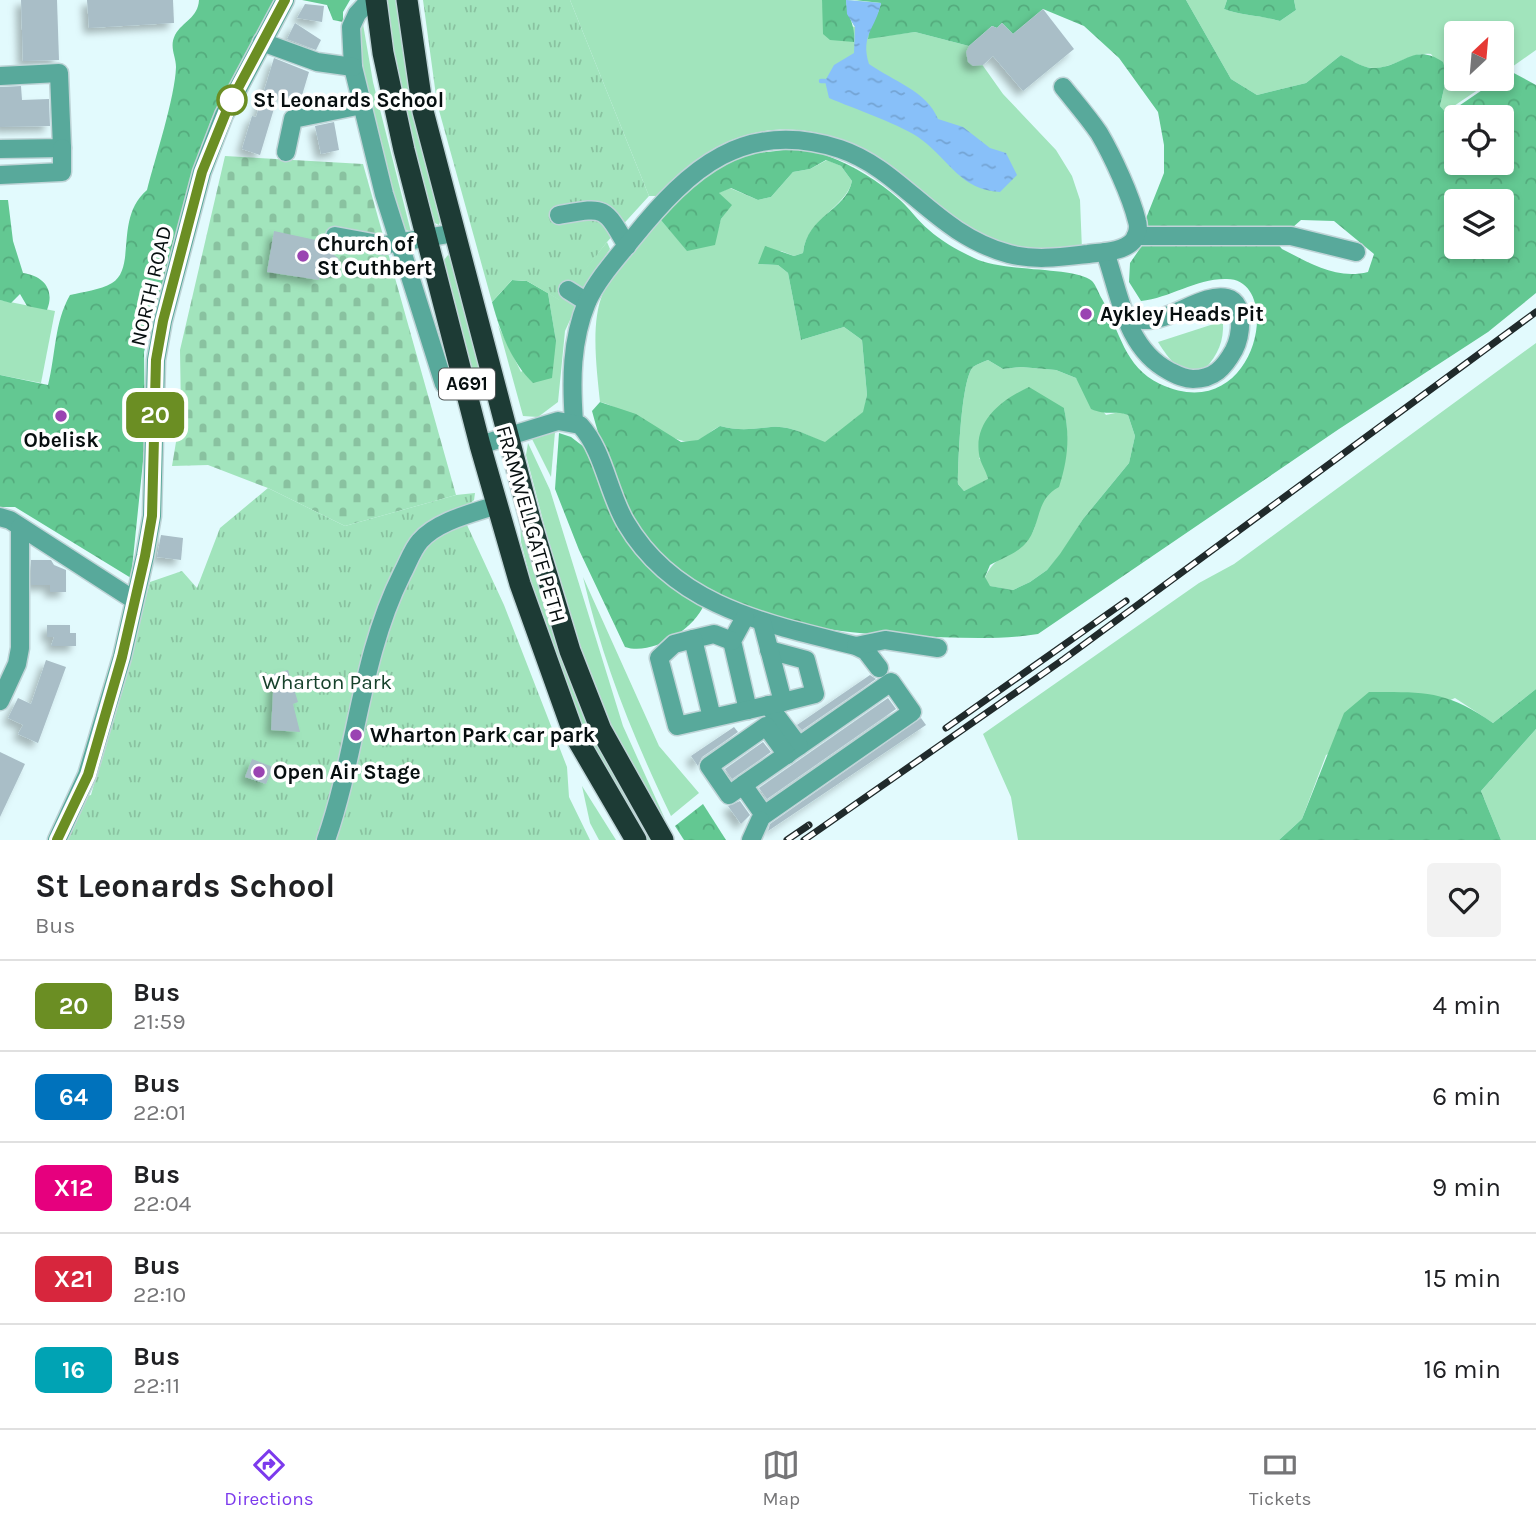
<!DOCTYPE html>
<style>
body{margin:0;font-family:Karla,sans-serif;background:#f2f2f2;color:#202124;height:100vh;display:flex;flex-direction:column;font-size:26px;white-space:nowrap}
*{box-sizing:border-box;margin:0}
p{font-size:23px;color:#757577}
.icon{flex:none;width:38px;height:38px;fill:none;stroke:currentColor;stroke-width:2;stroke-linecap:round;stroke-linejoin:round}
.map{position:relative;height:840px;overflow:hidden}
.drawer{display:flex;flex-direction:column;background:#fff;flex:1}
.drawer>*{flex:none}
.badge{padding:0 14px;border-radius:10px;font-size:24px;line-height:46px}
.needle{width:46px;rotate:26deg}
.tools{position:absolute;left:1444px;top:21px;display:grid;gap:14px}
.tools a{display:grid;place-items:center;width:70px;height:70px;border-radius:7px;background:#fff;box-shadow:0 4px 10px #0003;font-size:35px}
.map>.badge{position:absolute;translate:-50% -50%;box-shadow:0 0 0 4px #fff}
.round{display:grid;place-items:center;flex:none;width:74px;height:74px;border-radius:7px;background:#f2f2f2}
.headline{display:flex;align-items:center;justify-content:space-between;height:119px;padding:0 35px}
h1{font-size:33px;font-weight:700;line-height:52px}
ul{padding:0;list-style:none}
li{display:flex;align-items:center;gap:21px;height:91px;padding:0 35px;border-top:2px solid #e0e0e0}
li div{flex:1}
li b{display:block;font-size:26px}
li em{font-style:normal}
li .badge{min-width:77px;font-weight:700;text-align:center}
.dock{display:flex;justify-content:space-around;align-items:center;height:98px;border-top:2px solid #e0e0e0;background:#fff;font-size:19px;color:#757577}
.dock a{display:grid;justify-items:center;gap:4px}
.dock .current{color:#7c3aed}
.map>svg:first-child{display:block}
.green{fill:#a1e4bc}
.forest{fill:url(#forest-crowns);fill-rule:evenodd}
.cemetery{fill:url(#cemetery-stones)}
.park{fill:url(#park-tufts)}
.water{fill:url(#water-ripples)}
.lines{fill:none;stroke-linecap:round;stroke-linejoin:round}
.stream{stroke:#88c0f9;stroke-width:4.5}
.building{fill:#a9bec7;filter:url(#shadow)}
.minor-casing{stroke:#bfd4d7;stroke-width:21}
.highway-casing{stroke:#bfd4d7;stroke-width:24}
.minor{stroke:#58a99b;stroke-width:18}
.highway{stroke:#1d3b35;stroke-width:21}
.rail-casing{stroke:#202a2b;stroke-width:7}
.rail{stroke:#fff;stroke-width:4.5;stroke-dasharray:13;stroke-linecap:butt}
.line-casing{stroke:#fff;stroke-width:16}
.line{stroke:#6b8e23;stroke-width:10}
.stop-dot{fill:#fff;stroke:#6b8e23;stroke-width:3.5}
.poi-dot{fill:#9a44b2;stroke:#fff;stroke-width:2.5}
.labels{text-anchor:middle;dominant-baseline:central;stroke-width:7;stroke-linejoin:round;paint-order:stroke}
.shield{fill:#fff;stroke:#515657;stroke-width:2}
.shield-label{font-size:19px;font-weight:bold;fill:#060e0f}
.stop-label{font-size:21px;font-weight:bold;fill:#060e0f;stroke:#fff;text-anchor:start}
.poi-label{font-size:21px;font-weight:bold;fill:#060e0f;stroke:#fff;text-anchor:start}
.street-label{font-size:21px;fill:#060e0f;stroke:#fff}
.park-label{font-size:21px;fill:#16412b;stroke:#fff}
</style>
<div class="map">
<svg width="1536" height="840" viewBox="0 0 1536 840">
<defs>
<pattern id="forest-crowns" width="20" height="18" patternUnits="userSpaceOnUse" patternTransform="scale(1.75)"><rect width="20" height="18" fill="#63c892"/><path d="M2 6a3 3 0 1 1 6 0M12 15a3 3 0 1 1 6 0" fill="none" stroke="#54ab7d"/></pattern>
<pattern id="cemetery-stones" width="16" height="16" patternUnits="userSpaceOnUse" patternTransform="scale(1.75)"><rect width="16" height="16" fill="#a1e4bc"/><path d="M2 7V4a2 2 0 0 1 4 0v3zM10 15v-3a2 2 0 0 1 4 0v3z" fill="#89c2a0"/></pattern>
<pattern id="park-tufts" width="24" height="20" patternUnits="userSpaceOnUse" patternTransform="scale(1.75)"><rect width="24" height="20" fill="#a1e4bc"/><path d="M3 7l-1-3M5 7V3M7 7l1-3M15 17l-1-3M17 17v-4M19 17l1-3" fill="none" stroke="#89c2a0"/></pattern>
<pattern id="water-ripples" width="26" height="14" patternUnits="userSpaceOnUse" patternTransform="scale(1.75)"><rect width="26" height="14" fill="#88c0f9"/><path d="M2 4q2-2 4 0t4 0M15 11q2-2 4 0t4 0" fill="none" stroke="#74a4d4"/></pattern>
<filter id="shadow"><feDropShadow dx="-5.5" dy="5.5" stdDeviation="3.5" flood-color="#0004"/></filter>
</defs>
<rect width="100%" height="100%" fill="#e2fafd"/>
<g class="green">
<path d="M385 0H400L441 218 439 225 433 222 396 75Z"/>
<path d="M570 0H822L825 21 855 27 847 14 846 0 881 3 868 38 915 32 969 46 1003 94 1056 150 1072 176 1080 200 1082 250C1052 251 1015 251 988 237 953 220 923 193 893 169 841 129 775 115 715 148 694 160 676 180 658 196H649Z"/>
<path d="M1186 0H1227L1224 9C1242 16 1261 15 1280 21L1296 10 1294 0H1536V50L1502 74V33H1456V79H1494L1445 112 1440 106 1447 76 1431 54C1409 51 1389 73 1366 67 1358 65 1349 59 1341 55L1306 83 1257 95 1231 79Z"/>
<path d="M359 24H363L373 82 411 232 402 228C393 194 349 51 359 24Z"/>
<path d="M827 160 841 166 852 181C846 208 806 219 803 253L794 256 781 251 758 264 778 265 788 273 801 340 844 327 862 340 867 395 864 412 825 443C807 435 790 425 771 427 752 429 739 431 720 426 712 430 704 438 696 441 674 448 627 408 600 402 597 371 590 323 603 293 615 265 640 242 660 219L687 250 717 233 721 219 731 205 718 193 730 188 758 200 771 197 793 172 810 169Z"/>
<path d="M607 242 610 249 586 285 565 331 558 402 538 417 523 416 498 325 521 372 556 341 548 293 560 300Z"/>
<path d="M448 255 451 256 485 374 474 376 444 260Z"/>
<path d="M0 300 55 311 41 383 0 375Z"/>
<path d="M1223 321C1224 342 1218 354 1205 369 1178 372 1172 364 1158 342Z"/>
<path d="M1536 343V689L1493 723 1455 698 1326 755 1302 819 1279 840H1018L1011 797 983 734 1199 583 1234 564Z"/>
<path d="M988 360 1003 369 1021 367 1056 370 1076 378 1106 415 1120 412 1128 415 1135 436 1129 463 1083 519 1061 554 1047 570 1030 582 1013 590 989 586 985 578C994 554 1019 552 1032 533 1037 526 1036 514 1040 506 1058 464 1074 458 1064 408L979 458 986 466 988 480 964 491 958 484C958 463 961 380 973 367 977 364 983 362 988 360Z"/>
<path d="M555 432 551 477 532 439 543 433Z"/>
<path d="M528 443 550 490 623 726 665 819C651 799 637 778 625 756 575 663 553 556 526 455Z"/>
<path d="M520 516 654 840H645L596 759 575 714 537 605 521 542Z"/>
<path d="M583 577 659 746 699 793 671 816C633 737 603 663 583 577Z"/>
<path d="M1536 729V840H1501L1481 791Z"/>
<path d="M582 786 616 840H599L590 823Z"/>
</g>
<g class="forest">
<path d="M199 0H274L211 120 181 215 144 352 145 442 131 578 15 507H0V375L48 385C56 354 54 323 70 295 83 292 100 290 112 283 137 268 114 218 147 190 155 158 175 98 176 67 176 56 169 47 175 35 183 21 198 18 199 0Z"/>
<path d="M302 0H350L343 12V22L333 20 327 5Z"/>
<path d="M822 0H846C847 16 856 25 854 42L830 40 823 34Z"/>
<path d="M854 0H1186L1231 79 1257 95 1306 83 1341 55C1350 59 1361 67 1371 68 1402 69 1413 41 1443 62L1447 76 1440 106 1447 114 1510 71 1536 85V293L1488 332 1339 429 1038 634C994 641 950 637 906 636 810 633 699 612 640 529 616 495 603 451 592 411L600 402 636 414 681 442 698 440 720 426C739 431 752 429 771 427 790 425 807 435 825 442L863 412 867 395 862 340 844 327 801 340 788 273 778 265 758 264 765 246 794 256 803 253C807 215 846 211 852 181L841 166 826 160 810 169 793 172 771 197 758 200 731 188 719 193 732 205 721 219 715 245 687 251 660 219C681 200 702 175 726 158 735 152 755 153 767 152 779 151 792 148 804 148 812 148 821 153 828 156 856 167 877 180 900 200 910 209 918 221 929 230 941 241 959 251 974 258 1004 273 1075 266 1092 281 1096 285 1099 294 1102 299 1120 331 1124 367 1160 384 1257 429 1285 279 1227 279 1197 278 1170 298 1141 301L1129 282 1130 263 1141 247 1143 226 1164 173V145L1158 112 1119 58 1084 26 1043 9 1013 34 1002 23 997 28 992 26 969 46 915 32 868 39C869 25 878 17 881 3ZM1456 117H1502V163H1456ZM1456 201H1502V247H1456ZM1301 220 1334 221 1374 254 1368 272C1336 280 1310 263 1282 249L1276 242ZM988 360 1003 369 1021 367 1056 370 1076 378 1091 409C1107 416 1114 410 1128 415L1135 436 1129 463 1083 519 1060 554 1047 570 1030 582 1013 590 990 586 985 577 990 565C1001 559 1017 553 1025 544 1042 526 1034 500 1059 487 1068 459 1070 436 1064 408L1029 387C1003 399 974 420 979 454 980 463 986 470 988 479L964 491 958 484C958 463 961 380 973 367 977 364 983 362 988 360Z"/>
<path d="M1227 0H1294L1296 10 1280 21C1260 15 1242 16 1224 9Z"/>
<path d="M0 200H8L13 241 23 273C44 276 55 290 47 310L27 306 20 294 11 303 0 300Z"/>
<path d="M512 280 527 281 548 293 556 341 552 378 533 383C511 362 500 331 492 302Z"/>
<path d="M559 433 571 437 584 447 614 514 704 605C693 630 652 656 625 647L579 550 555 489Z"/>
<path d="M1536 689V729L1481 791 1501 840H1279L1302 819 1344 713 1369 692C1424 692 1446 690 1493 723Z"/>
<path d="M703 804 726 840H684L675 826Z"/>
</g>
<path class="cemetery" d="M225 156 363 164 456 495 345 526 268 488 208 465 172 466 181 412 180 350Z"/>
<g class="park">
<path d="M423 0H570L649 196 607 242 561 301 527 281 512 280 492 302 437 103Z"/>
<path d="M268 488 345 526 456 495 475 493 474 500 461 512 504 605 567 767 569 797 590 840H67L87 796 91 795 150 582 182 571 197 588 220 528Z"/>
</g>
<path class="water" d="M846 0 881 3C876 28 860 35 869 64 893 81 927 91 938 119L963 127 990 148 1006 153 1017 175 1000 192C961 190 950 161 922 140 905 126 852 108 829 98L825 81 834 65 854 53 855 27 847 14Z"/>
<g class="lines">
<path class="stream" d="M821 81H825"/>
</g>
<g class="building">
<path d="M21 0H57L59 60 23 61Z"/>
<path d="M87 0H173L174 23 89 28Z"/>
<path d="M305 4 324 6 322 22 297 18Z"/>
<path d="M1043 9 1074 49 1023 91 993 56 983 65 973 66 968 62 966 52 969 46 992 26 997 28 1002 23 1013 34Z"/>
<path d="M295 23 321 40 316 50 287 39Z"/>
<path d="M274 58 309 72 300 102 279 92 260 155 242 149 252 116 256 117Z"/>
<path d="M21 86 22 100 49 99 50 126 0 127V87Z"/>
<path d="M334 122 339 150 321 154 315 126Z"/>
<path d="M274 231 325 242 326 249 338 258 341 265 332 273 320 272 319 280 267 272Z"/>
<path d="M161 535 183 538 181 560 157 557Z"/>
<path d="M31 560H51L54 565 66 570V592H50V585H31Z"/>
<path d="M47 625H70V633H76V646H51L54 637H47Z"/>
<path d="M46 660 66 667 38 743 18 734 23 725 8 718 18 698 31 704Z"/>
<path d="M288 670 298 702 293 704 300 732 271 730 274 674Z"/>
<path d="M870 675 876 679 802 730 797 725Z"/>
<path d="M888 698 896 709 767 799 759 788Z"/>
<path d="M921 718 926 725 768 831 770 824Z"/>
<path d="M734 727 738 732 702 757 698 766 691 756Z"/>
<path d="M763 742 771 752 732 779 725 769Z"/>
<path d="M0 752 25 764 0 817Z"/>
<path d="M252 759 273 767 266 784 245 777Z"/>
<path d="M740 801 750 815 741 824 728 806Z"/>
</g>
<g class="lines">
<g class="minor-casing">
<g id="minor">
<path d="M370 0 357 14 351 27 353 67 384 194 444 384"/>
<path d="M262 42 317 62 353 67"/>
<path d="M0 76 59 73 62 148 0 149"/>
<path d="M286 152 293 119 362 105"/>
<path d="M0 175 62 172V148"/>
<path d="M559 215C604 207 604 205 627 246"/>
<path d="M335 236 384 245 455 233"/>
<path d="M1136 236H1291L1356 252"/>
<path d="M1105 252C1120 294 1125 348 1169 371 1177 375 1184 379 1193 379 1214 379 1224 368 1234 350 1240 338 1247 303 1227 298 1204 292 1170 322 1144 320 1138 319 1130 316 1124 314"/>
<path d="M568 290 587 302"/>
<path d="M574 422C571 381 571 341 587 302 598 278 617 258 633 238 689 168 745 118 840 149 903 170 935 234 1009 254 1035 261 1062 257 1088 254 1102 252 1123 252 1133 241 1137 235 1139 227 1137 221 1131 196 1112 155 1099 133 1088 117 1075 102 1063 87"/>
<path d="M480 445 558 421 580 425C604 451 608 493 626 523 676 608 769 624 856 646L866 651 879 668"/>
<path d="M0 517 10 520 134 600"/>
<path d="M745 617 732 641 748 710"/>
<path d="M693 639 714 634 732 641"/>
<path d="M856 646 885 640 938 648"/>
<path d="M769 650 806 660 815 694 783 702"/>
<path d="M891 682 912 712 764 815 743 785Z"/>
<path d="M0 701 17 664 20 648V527"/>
<path d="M768 705 799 746"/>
<path d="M712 718 693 639 674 644 659 658 677 726 783 702 762 622"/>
<path d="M743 785 729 795 709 766 766 726 787 755"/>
<path d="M57 840 87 775 122 657 145 556 152 516 156 360 163 321 202 172 224 115 285 0"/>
<path d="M326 840C357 752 360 658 402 574 408 563 412 550 420 541 437 521 473 513 497 505"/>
<path d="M751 840 760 820"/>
</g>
</g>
<g class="highway-casing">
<g id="highway">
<path d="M376 0 383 53 404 150 480 445 520 584 573 732 636 840"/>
<path d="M407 0 423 111 530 519 570 651 601 730 663 840"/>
</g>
</g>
<use href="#minor" class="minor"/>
<use href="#highway" class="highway"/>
<g class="rail-casing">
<g id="rail">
<path d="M946 728 1126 601"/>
<path d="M787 840 809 825"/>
<path d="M804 840 1064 659 1536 312"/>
</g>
</g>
<use href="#rail" class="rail"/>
</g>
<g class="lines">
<g class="line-casing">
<path id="line" d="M57 840 88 775 122 657 145 556 152 516 156 360 163 321 202 172 229 105 285 0"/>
</g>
<use href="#line" class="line"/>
</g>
<circle class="stop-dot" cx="232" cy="100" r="14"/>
<g class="poi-dot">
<circle cx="303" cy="256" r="7"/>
<circle cx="1086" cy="314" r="7"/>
<circle cx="61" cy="416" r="7"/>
<circle cx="356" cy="735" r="7"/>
<circle cx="259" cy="772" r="7"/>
</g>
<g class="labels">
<rect class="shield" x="439" y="368.5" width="56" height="31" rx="5"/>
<g class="shield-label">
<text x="467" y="384">A691</text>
</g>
<g class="stop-label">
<text x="253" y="100">St Leonards School</text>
</g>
<g class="poi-label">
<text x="317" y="244">Church of<tspan x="317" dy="24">St Cuthbert</tspan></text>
<text x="1100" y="314">Aykley Heads Pit</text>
<text x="61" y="440" text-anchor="middle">Obelisk</text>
<text x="370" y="735">Wharton Park car park</text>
<text x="273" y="772">Open Air Stage</text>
</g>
<g class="street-label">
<text transform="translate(151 286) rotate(-77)">NORTH ROAD</text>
<text transform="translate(531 524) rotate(74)">FRAMWELLGATE PETH</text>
</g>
<g class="park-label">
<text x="327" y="682">Wharton Park</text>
</g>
</g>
</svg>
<div class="tools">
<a><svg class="needle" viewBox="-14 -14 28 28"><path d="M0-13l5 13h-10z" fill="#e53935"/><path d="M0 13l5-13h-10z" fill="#757577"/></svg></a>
<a><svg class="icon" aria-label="locate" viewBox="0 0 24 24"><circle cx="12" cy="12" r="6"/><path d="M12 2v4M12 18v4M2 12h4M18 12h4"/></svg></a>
<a><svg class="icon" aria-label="layers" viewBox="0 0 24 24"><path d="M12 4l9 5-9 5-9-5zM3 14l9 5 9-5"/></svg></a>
</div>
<b class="badge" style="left:155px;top:415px;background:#6b8e23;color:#fff">20</b>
</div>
<section class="drawer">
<div class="headline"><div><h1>St Leonards School</h1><p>Bus</p></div><a class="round"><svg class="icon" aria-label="heart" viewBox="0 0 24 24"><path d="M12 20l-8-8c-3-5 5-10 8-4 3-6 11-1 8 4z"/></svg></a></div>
<ul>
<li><span class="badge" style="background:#6b8e23;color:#fff">20</span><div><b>Bus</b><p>21:59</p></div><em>4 min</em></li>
<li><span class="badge" style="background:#0072bc;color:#fff">64</span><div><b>Bus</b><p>22:01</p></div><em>6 min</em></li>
<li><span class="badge" style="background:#e6007e;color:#fff">X12</span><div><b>Bus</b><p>22:04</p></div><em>9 min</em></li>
<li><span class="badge" style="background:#d7263d;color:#fff">X21</span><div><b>Bus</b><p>22:10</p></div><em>15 min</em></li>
<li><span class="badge" style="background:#00a3b4;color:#fff">16</span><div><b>Bus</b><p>22:11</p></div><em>16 min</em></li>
</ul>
</section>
<nav class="dock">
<a class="current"><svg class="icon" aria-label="directions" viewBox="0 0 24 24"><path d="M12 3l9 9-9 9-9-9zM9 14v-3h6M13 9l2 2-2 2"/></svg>Directions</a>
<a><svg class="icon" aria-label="map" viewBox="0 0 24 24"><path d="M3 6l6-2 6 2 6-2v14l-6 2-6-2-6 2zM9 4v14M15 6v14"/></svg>Map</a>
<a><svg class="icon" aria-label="tickets" viewBox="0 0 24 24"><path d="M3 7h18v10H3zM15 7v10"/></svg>Tickets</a>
</nav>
